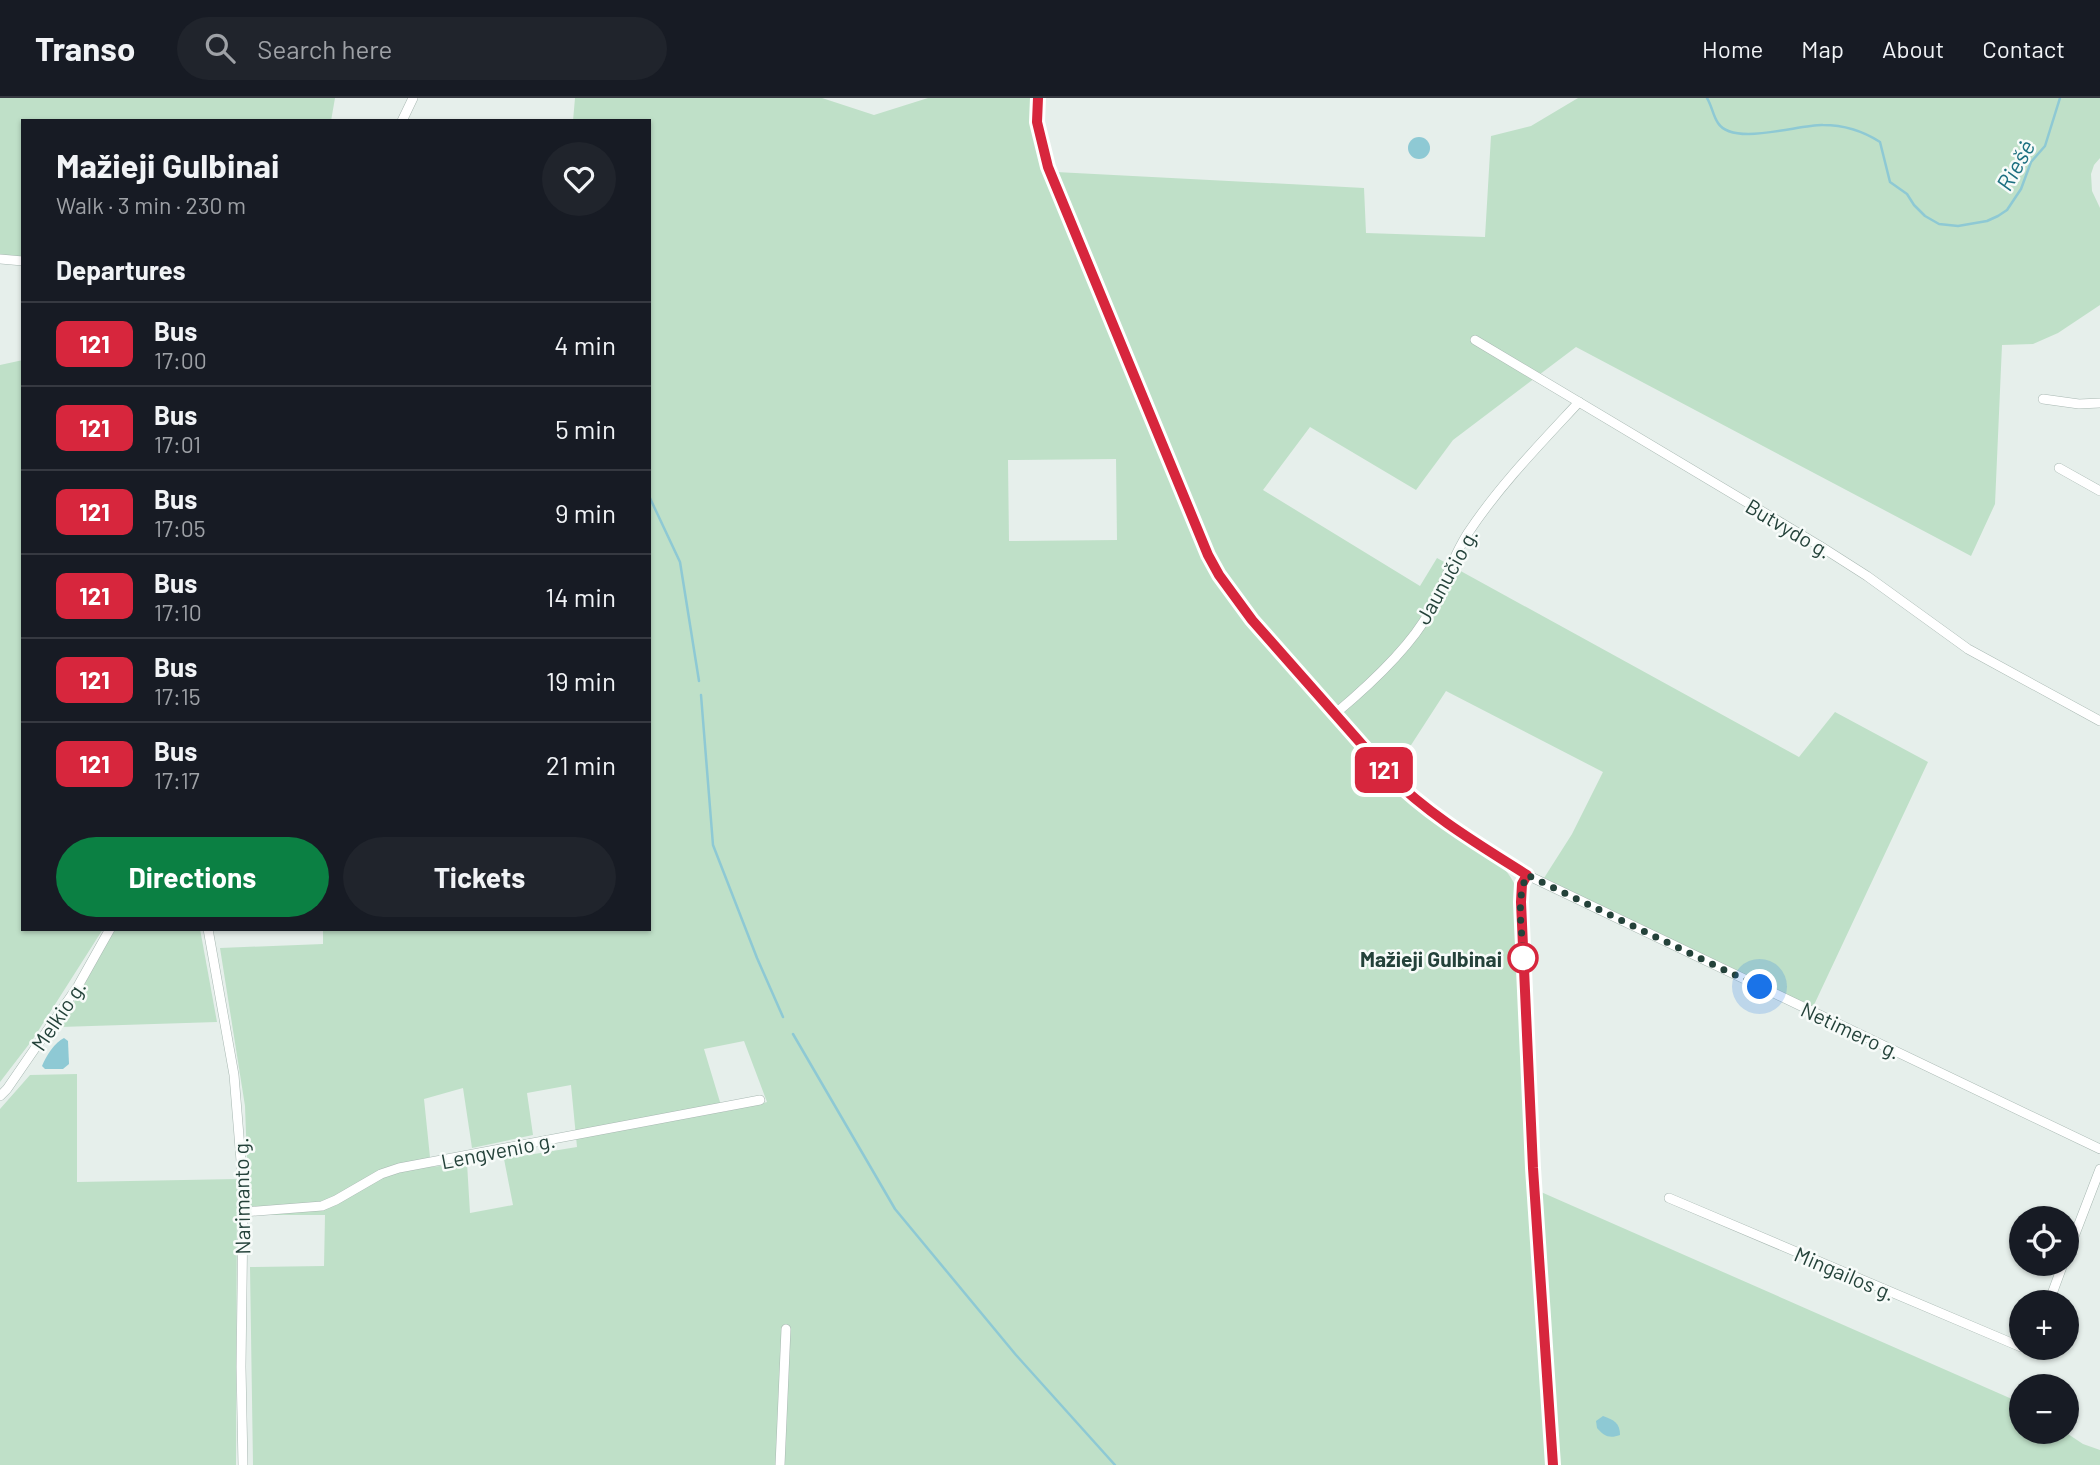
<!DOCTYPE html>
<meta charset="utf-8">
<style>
body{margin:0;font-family:Barlow,sans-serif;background:#20242c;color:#f1f3f6;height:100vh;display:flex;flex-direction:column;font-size:26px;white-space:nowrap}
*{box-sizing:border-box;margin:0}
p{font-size:23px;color:#9ea1a6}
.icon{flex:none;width:38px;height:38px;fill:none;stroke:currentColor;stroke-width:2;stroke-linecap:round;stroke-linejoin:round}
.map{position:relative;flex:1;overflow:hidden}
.details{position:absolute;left:21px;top:21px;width:630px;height:812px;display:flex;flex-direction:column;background:#171b24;border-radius:0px;box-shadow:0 2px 5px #0004}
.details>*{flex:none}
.badge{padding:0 14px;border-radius:10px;font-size:24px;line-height:46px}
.buttons{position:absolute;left:2009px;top:1108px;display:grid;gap:14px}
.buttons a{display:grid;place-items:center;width:70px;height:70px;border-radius:50%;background:#171b24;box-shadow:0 2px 5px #0004;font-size:35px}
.you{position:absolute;width:35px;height:35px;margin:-18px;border:5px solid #fff;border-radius:50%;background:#1a73e8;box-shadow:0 0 0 10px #1a73e833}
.map>.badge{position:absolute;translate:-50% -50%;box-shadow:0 0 0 4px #fff}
h2{padding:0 35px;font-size:26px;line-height:63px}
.round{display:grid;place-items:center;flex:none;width:74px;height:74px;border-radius:37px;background:#20242c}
.summary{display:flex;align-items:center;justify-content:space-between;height:119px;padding:0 35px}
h1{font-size:33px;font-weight:700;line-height:52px}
.cta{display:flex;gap:14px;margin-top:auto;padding:14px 35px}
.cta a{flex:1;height:80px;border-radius:42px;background:#0b8043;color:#fff;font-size:28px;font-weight:700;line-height:80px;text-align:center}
.cta a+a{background:#20242c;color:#f1f3f6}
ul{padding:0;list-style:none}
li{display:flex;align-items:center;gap:21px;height:84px;padding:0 35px;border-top:2px solid #363941}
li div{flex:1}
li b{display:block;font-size:26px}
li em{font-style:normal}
li .badge{min-width:77px;font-weight:700;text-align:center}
header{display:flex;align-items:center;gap:42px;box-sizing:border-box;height:98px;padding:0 35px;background:#171b24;border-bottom:2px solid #363941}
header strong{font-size:33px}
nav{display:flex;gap:38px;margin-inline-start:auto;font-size:24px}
.search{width:490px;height:63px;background:#20242c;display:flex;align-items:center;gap:18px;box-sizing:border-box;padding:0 24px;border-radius:38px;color:#9ea1a6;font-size:26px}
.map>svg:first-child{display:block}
.green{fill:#bfe0c8;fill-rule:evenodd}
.water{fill:#8ec9d4}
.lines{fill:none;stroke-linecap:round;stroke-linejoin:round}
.stream{stroke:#8ec9d4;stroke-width:2.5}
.minor-casing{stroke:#a8b8b2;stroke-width:10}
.minor{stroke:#fff;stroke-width:9}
.line-casing{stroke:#fff;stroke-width:16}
.line{stroke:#d7263d;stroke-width:10}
.walk{stroke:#24423a;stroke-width:7;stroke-dasharray:0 12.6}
.stop-dot{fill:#fff;stroke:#d7263d;stroke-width:3.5}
.labels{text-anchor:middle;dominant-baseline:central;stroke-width:5;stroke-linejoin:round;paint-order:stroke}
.street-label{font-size:21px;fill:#24423a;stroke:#f7fbf9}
.stop-label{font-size:21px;font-weight:bold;fill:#24423a;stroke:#f7fbf9;text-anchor:end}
.water-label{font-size:23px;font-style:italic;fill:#1c6f80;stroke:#f7fbf9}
</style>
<header>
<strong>Transo</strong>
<div class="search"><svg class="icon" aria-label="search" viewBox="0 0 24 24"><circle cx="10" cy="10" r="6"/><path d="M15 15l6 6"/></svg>Search here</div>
<nav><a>Home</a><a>Map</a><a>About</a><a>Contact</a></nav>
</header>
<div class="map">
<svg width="2100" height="1367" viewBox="0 0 2100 1367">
<rect width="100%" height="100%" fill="#e6efeb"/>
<g class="green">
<path d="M0 0H335L331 23H23V160L0 159Z"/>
<path d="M575 0H822L874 17 928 0H1034L1033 32 1049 84 1192 432 1205 460 1238 513 1404 700C1414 708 1424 717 1434 725 1460 743 1499 755 1514 785L1545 1330 1548 1367H253L250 1169 324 1168 325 1117H249L245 1008 220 850 323 846V831H649V23H573ZM1116 361 1117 442 1009 443 1008 362ZM744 943 767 1004 723 1014 704 951ZM571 987 577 1049 504 1061 513 1107 470 1115 467 1065 431 1069 424 1001 463 990 472 1050 533 1037 527 995Z"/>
<path d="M1578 0H2100V60L2094 67 2091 76 2092 93 2100 110V207L2058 235 2033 246 2002 247 1995 406 1971 458 1576 249 1453 342 1416 392 1310 329 1263 392 1420 488 1437 460 1799 659 1835 614 1928 664 1813 909 1544 780 1572 736 1603 674 1446 593 1393 675 1378 659 1255 517 1227 480 1212 454 1095 163 1056 74 1364 90 1366 135 1485 139 1491 38 1531 28Z"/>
<path d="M23 262V831H103L33 941 0 984V267Z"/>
<path d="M115 831H200L217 924 60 929Z"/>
<path d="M77 976V1084L237 1081 236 1367H0V1011L30 977Z"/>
<path d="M1541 1094 2021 1305V1334H2065L2083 1346 2100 1352V1367H1557Z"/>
</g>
<g class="water">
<circle cx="1419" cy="50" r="11"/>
<path d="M64 940 68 943 69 966 63 971H45L42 968C46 958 55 944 64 940Z"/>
<path d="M1603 1318C1614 1322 1620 1325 1620 1337 1609 1341 1604 1338 1597 1330L1596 1323Z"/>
</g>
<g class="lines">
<g class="stream">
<path d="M1707 0C1712 8 1713 18 1718 25 1733 49 1800 26 1823 27 1844 27 1863 33 1880 44L1890 84 1907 96 1914 107 1925 118 1939 126 1958 128 1987 123 1998 118 2007 112 2021 91 2031 64 2045 48 2060 0"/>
<path d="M649 398 680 464 699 583"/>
<path d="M701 597 713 747 757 860 783 919"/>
<path d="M793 936 895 1111 1016 1257 1115 1367"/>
</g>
<g class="minor-casing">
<g id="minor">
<path d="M1038 0 1037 24 1048 69 1208 457 1235 500 1252 522 1388 676C1429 717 1478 746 1527 777L2100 1051"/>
<path d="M402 23 413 0"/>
<path d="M0 161 23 163"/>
<path d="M1475 242 1820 448 1867 478 1968 551 2100 623"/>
<path d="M2043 301 2079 306 2100 305"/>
<path d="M2059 370 2100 393"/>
<path d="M1336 615C1367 589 1411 548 1430 513 1444 487 1452 460 1468 435 1499 388 1540 346 1579 304"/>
<path d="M1527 777 1522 786 1521 804 1533 1070 1553 1367"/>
<path d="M208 831 234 977 242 1075 243 1114 241 1269 243 1367"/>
<path d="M0 998 7 991 78 888 110 831"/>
<path d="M1669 1100 2021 1249"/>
<path d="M243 1114 322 1108 336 1102 381 1076 399 1070 760 1002"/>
<path d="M2067 1157 2100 1071"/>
<path d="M2049 1204 2063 1166"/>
<path d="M780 1367 786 1231"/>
</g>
</g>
<use href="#minor" class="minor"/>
</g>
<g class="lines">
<g class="line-casing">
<path id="line" d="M1038 0 1037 24 1048 69 1208 457 1219 477 1252 522 1388 676C1429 717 1478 746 1527 777L1522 786 1521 804 1533 1070 1553 1367"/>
</g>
<use href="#line" class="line"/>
<path class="walk" d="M1523 860C1523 834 1515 802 1527 777L1760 889"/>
</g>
<circle class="stop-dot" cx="1523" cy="860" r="14"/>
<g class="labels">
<g class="street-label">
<text transform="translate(1789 430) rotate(31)">Butvydo g.</text>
<text transform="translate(1446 478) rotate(-61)">Jaunučio g.</text>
<text transform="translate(58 917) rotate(-56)">Melkio g.</text>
<text transform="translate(1851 932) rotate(25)">Netimero g.</text>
<text transform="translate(498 1052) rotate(-11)">Lengvenio g.</text>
<text transform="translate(241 1098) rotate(-91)">Narimanto g.</text>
<text transform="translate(1845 1175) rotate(23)">Mingailos g.</text>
</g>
<g class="stop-label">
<text x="1502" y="860">Mažieji Gulbinai</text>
</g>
<g class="water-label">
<text transform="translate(2015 67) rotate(-61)">Riešė</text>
</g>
</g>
</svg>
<div class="buttons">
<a><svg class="icon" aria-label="locate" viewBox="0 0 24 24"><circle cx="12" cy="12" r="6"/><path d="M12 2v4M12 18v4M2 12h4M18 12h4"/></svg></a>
<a>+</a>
<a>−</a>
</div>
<div class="you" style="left:1760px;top:889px"></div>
<b class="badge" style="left:1384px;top:672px;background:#d7263d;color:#fff">121</b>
<section class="details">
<div class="summary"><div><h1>Mažieji Gulbinai</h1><p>Walk · 3 min · 230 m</p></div><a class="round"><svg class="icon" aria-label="heart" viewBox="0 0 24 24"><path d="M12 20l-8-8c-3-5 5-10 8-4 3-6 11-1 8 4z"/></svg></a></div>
<h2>Departures</h2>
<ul>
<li><span class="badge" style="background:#d7263d;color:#fff">121</span><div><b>Bus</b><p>17:00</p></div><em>4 min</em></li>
<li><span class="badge" style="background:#d7263d;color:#fff">121</span><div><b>Bus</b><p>17:01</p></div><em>5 min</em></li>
<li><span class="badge" style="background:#d7263d;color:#fff">121</span><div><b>Bus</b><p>17:05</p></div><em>9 min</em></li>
<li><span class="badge" style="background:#d7263d;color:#fff">121</span><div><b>Bus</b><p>17:10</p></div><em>14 min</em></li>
<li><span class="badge" style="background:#d7263d;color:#fff">121</span><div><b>Bus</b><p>17:15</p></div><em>19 min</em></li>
<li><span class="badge" style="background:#d7263d;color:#fff">121</span><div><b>Bus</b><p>17:17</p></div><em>21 min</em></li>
</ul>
<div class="cta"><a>Directions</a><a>Tickets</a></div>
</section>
</div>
